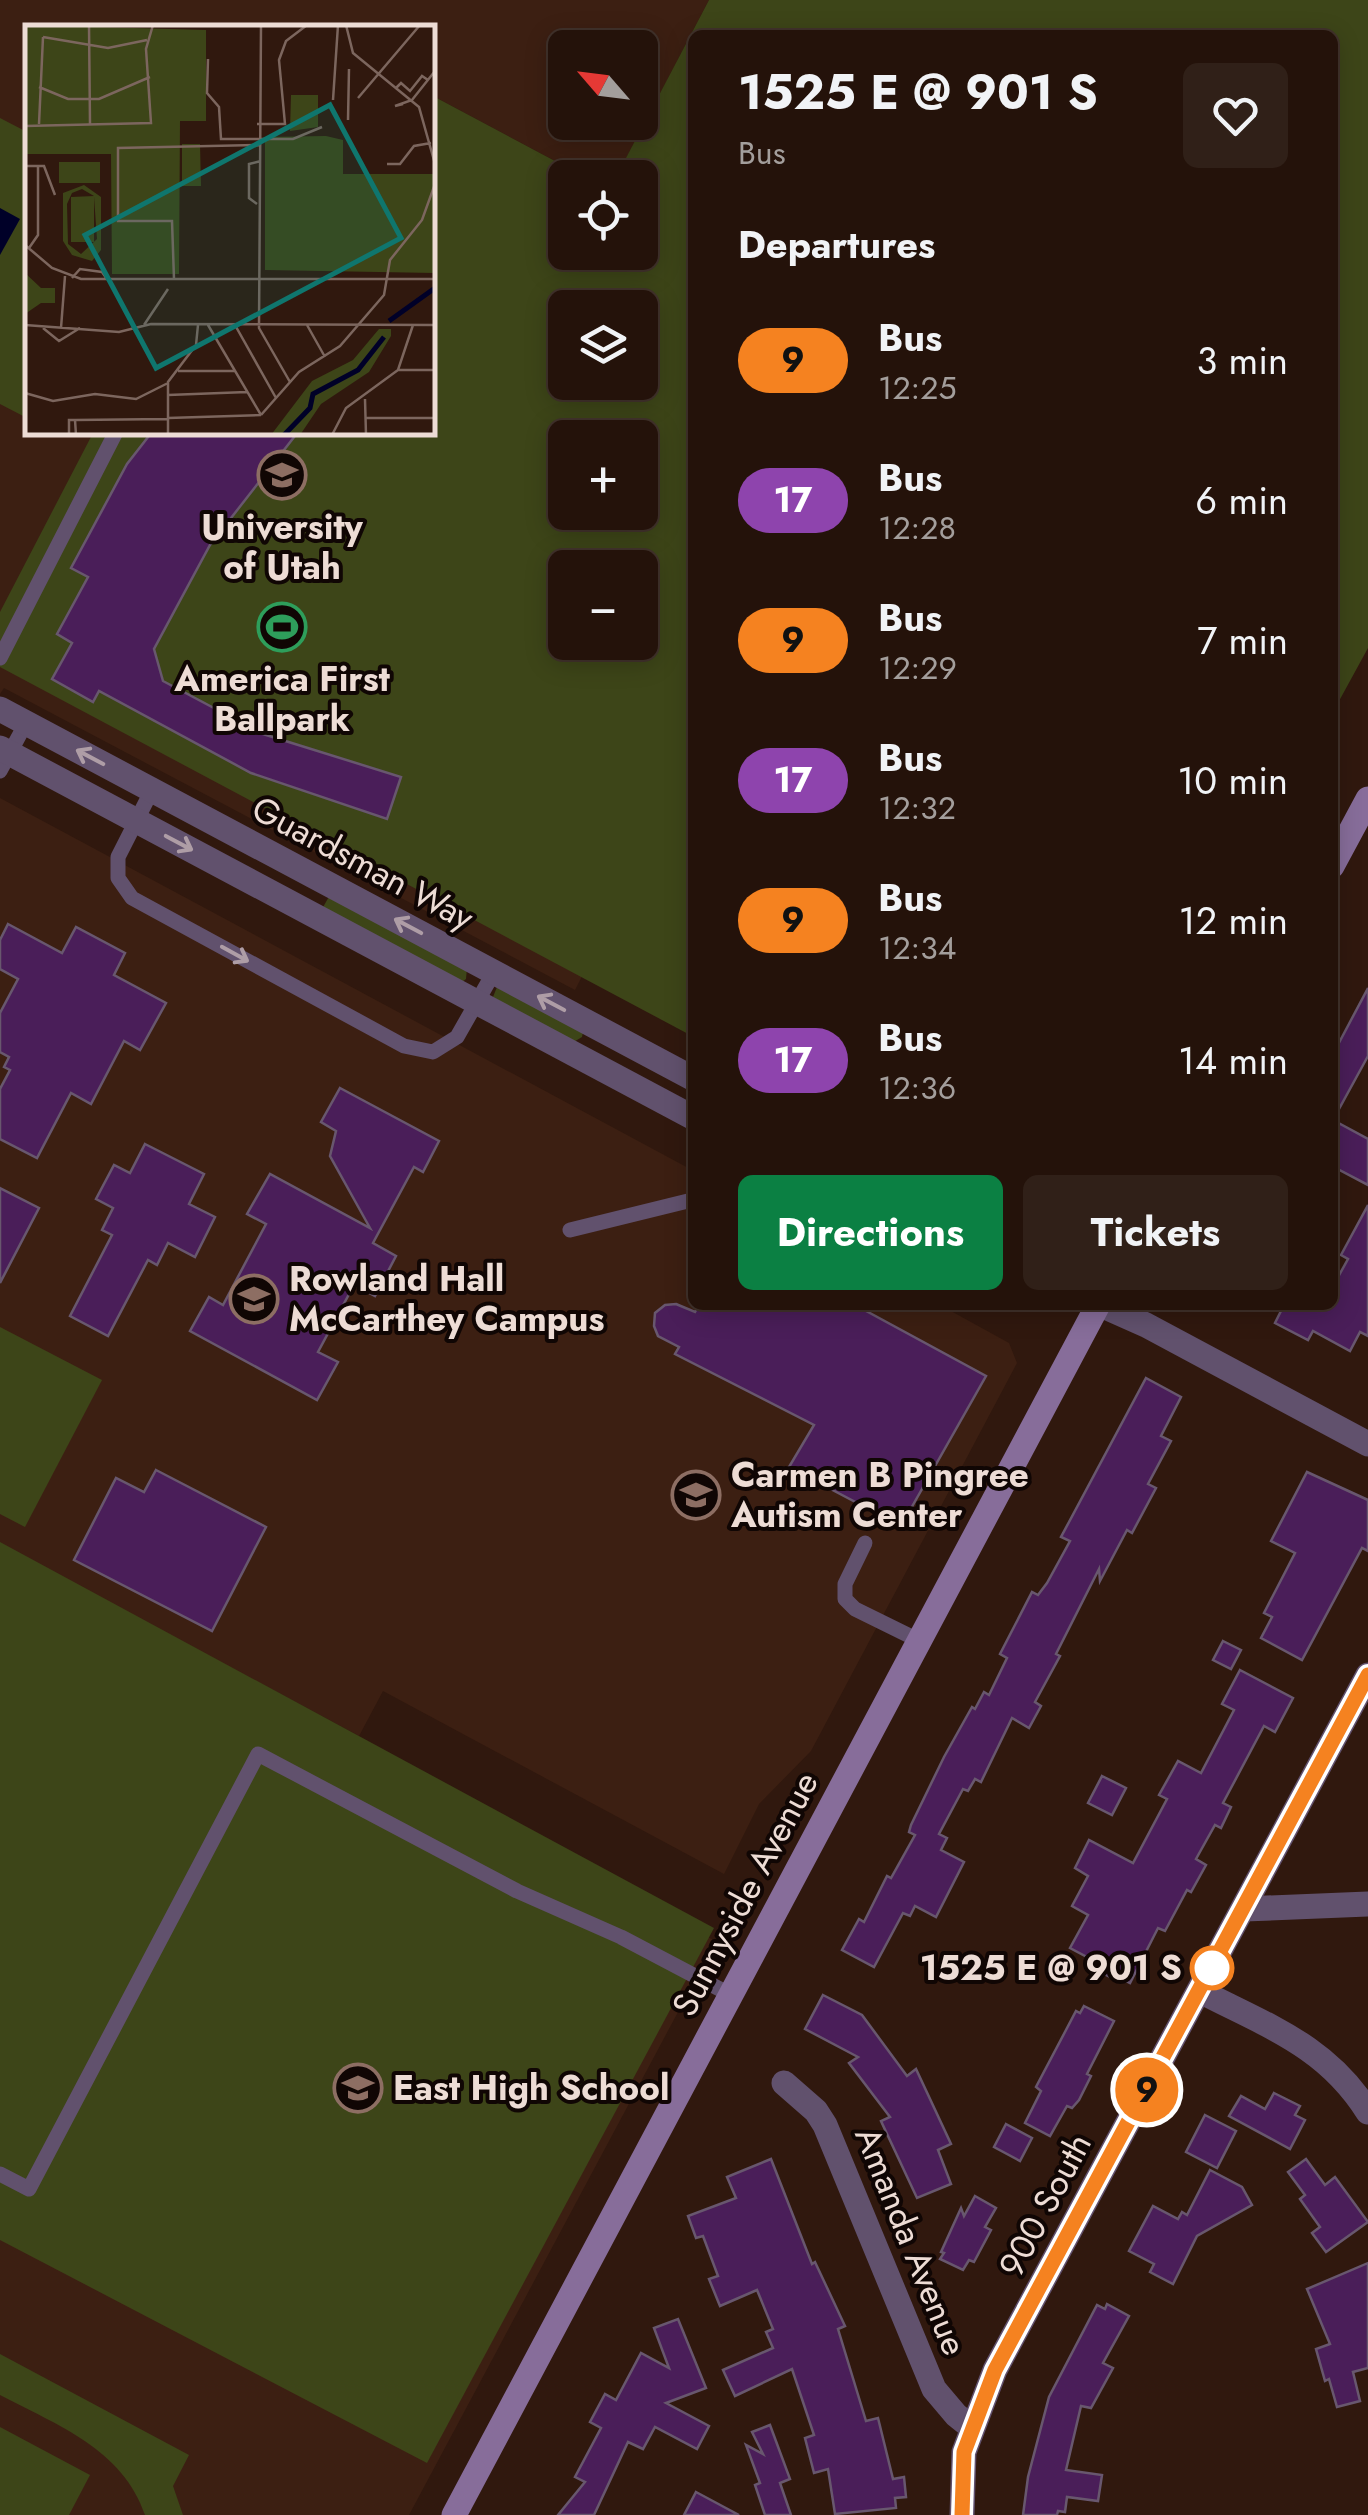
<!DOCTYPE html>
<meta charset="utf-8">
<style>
body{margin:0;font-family:Jost,sans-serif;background:#302018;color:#f1f3f6;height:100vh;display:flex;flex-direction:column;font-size:38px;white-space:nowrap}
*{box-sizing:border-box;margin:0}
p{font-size:32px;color:#a39e9c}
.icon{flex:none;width:55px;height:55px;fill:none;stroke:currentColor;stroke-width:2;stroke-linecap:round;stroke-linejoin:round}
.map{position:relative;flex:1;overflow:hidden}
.sheet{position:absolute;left:688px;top:30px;width:650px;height:1280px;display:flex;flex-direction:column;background:#24120a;border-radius:15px;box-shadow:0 5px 25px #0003,0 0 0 2px #41322b}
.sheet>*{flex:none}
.badge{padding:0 20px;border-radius:32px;font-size:35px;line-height:65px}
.needle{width:65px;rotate:298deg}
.fabs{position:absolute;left:548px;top:30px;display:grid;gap:20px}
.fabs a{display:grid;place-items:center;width:110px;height:110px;border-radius:15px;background:#24120a;box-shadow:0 5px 25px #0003,0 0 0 2px #41322b;font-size:50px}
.map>.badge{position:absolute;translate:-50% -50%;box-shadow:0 0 0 5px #fff}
h2{padding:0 50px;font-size:38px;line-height:90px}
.round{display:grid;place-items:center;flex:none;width:105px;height:105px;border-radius:15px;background:#302018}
.head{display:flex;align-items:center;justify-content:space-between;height:170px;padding:0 50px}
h1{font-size:48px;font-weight:700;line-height:75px}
.button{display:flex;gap:20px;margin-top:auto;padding:20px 50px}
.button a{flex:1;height:115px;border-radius:15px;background:#0b8043;color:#fff;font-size:40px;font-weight:700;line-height:115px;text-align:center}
.button a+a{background:#302018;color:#f1f3f6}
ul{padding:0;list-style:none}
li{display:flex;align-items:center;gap:30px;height:140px;padding:0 50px}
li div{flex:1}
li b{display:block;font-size:38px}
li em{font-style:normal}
li .badge{min-width:110px;font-weight:700;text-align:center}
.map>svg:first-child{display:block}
.built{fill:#3c1f12;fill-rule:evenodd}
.green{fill:#3d4518;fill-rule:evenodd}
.water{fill:#000028}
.building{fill:#4a1e59;stroke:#68576e;stroke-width:2.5}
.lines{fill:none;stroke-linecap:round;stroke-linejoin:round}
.service{stroke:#61516d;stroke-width:15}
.minor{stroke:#61516d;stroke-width:25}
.tertiary{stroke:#61516d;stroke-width:25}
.secondary{stroke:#876d9a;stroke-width:25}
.oneway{stroke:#ae9da6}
.line-casing{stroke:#fff;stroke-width:22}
.line{stroke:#f58220;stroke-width:15}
.stop-dot{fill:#fff;stroke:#f58220;stroke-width:5}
.labels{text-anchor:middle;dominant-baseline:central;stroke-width:8;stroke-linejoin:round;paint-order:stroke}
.poi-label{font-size:35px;font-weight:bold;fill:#eddcd5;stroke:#100604;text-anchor:start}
.street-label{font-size:35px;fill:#eddcd5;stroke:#100604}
.stop-label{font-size:35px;font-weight:bold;fill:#eddcd5;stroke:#100604;text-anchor:end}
.inset-river{fill:none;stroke:#000028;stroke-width:5}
.inset-road{fill:none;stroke:#7c665e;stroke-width:2.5}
.view{fill:#0f766e;fill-opacity:0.15;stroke:#0f766e;stroke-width:5}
.inset-edge{fill:none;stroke:#eddcd5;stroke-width:5}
</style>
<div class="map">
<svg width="1368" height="2515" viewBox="0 0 1368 2515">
<rect width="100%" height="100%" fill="#30180e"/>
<g class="built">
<path d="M0 0H709L616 178 585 177 433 96 432 28H28V432H432L565 382H640L692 761 575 990 4 688 0 694ZM565 48H640V122H565ZM565 438H640V512H565ZM565 568H640V642H565Z"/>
<path d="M0 798 692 1170V1305H940L1009 1343 1017 1363 811 1751 759 1804 724 1874 383 1691 359 1736 0 1544Z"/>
<path d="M270 1726 716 1941 409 2515H0V2235Z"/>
</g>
<g class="green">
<path d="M709 0H1368V648L1333 712 1332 35H692V1036L0 667V612L93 433 432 432 433 96 585 177 565 178V252H640V178L616 177ZM565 308H640V382H565ZM565 438H640V512H565ZM565 568H640V642H565Z"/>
<path d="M0 118 27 132V418L0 404Z"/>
<path d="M331 893 467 968 466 979 462 982 322 909Z"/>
<path d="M497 987 583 1032 582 1037 572 1043 493 997Z"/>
<path d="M0 1327 102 1380 25 1527 0 1514Z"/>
<path d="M0 1542 714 1928 427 2463 0 2240Z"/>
<path d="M0 2354 189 2455 173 2486 183 2515H145C123 2449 57 2425 0 2395Z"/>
<path d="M0 2427 90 2475 69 2515H0Z"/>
</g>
<path class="water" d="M0 208 20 219 0 255Z"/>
<g class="building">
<path d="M152 432H298L210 545 154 649 163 681 263 734 401 777 387 819 251 773 99 691 93 702 52 679 72 643 57 634 88 577 71 568 127 464Z"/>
<path d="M8 924 62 953 76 927 125 953 114 975 166 1003 140 1050 124 1041 91 1104 71 1093 37 1158 0 1139V1089L10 1070 4 1067 9 1057 0 1052V1013L18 979 0 969V940Z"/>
<path d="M1368 988V1056L1333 1120 1368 1139V1185L1332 1166V1056Z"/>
<path d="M340 1088 439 1141 423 1172 414 1167 373 1243 396 1256 375 1296 354 1285 318 1352 338 1362 317 1400 190 1331 209 1297 223 1305 266 1224 247 1214 270 1174 370 1228 330 1156 336 1131 321 1122Z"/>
<path d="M145 1144 204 1174 189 1204 215 1217 195 1257 168 1243 157 1265 148 1260 108 1336 70 1316 112 1235 102 1230 113 1208 96 1199 114 1165 130 1173Z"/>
<path d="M0 1188 39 1208 0 1283Z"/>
<path d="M1368 1205V1336L1360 1332 1350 1351 1313 1331 1308 1340 1275 1323 1284 1305H1332V1288L1348 1259 1341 1255Z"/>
<path d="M676 1304 695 1312 699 1305H855L986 1376 901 1526 789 1467 814 1425 675 1354 679 1347 658 1336 654 1326 655 1313 665 1305Z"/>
<path d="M1146 1378 1181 1397 1161 1436 1171 1441 1148 1484 1156 1488 1132 1533 1127 1530 1100 1581 1099 1569 1056 1654 1060 1656 1035 1702 1041 1706 1029 1728 1012 1718 981 1782 975 1779 968 1791 963 1789 939 1834 947 1838 941 1850 964 1862 936 1917 915 1906 910 1916 903 1913 874 1967 842 1950 859 1919 864 1922 887 1876 891 1878 915 1835 909 1832 911 1825 944 1757 972 1707 975 1709 984 1692 989 1695 1007 1658 1000 1654 1032 1592 1038 1595 1047 1583 1070 1541 1061 1537Z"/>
<path d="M156 1470 266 1527 212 1631 74 1560 116 1478 144 1492Z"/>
<path d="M1307 1472 1368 1500V1551L1362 1548 1302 1660 1261 1638 1272 1617 1264 1613 1295 1553 1271 1541Z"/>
<path d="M1223 1641 1241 1650 1231 1669 1213 1660Z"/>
<path d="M1240 1670 1293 1698 1275 1732 1264 1726 1223 1803 1231 1807 1221 1828 1215 1825 1196 1859 1206 1865 1191 1892 1187 1890 1165 1931 1158 1928 1130 1983 1118 1977 1116 1980 1096 1970 1100 1964 1070 1948 1088 1915 1072 1906 1088 1876 1075 1868 1089 1840 1133 1863 1167 1799 1159 1795 1178 1761 1201 1773 1234 1710 1222 1704Z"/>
<path d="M1102 1776 1126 1788 1112 1815 1088 1803Z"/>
<path d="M823 1995 862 2015 907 2076 916 2069 951 2144 938 2150 951 2184 917 2198 881 2121 890 2117 849 2063 858 2057 805 2029Z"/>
<path d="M1084 2006 1114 2021 1087 2074 1091 2076 1079 2100 1072 2108 1067 2106 1050 2136 1025 2123 1041 2091 1036 2087 1076 2011 1080 2013Z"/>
<path d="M1274 2093 1300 2106 1295 2115 1305 2120 1290 2149 1229 2116 1241 2096 1265 2109Z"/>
<path d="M1205 2115 1236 2131 1217 2168 1186 2152Z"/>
<path d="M1006 2124 1032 2138 1020 2161 994 2147Z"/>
<path d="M771 2159 812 2264 815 2262 845 2326 838 2329 866 2421 878 2418 893 2479 904 2477 906 2497 895 2498 896 2508 835 2514 828 2469 814 2473 805 2438 814 2435 792 2369 735 2396 723 2370 773 2348 766 2332 773 2329 757 2290 720 2306 709 2279 718 2276 703 2236 696 2238 688 2216 736 2198 727 2177Z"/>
<path d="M1306 2159 1325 2185 1335 2177 1368 2222 1326 2252 1312 2233 1320 2227 1300 2199 1305 2195 1288 2172Z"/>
<path d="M1210 2170 1242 2187 1252 2205 1197 2236 1173 2284 1150 2272 1154 2264 1129 2251 1153 2206 1178 2219 1182 2212 1187 2215Z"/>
<path d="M975 2196 996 2208 985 2227 991 2230 974 2262 969 2260 963 2270 940 2259 944 2253 941 2252 961 2208 964 2216Z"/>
<path d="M1368 2263V2368L1353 2372 1360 2401 1337 2407 1329 2379 1325 2381 1316 2349 1330 2344 1307 2289Z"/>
<path d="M1107 2304 1129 2316 1103 2363 1113 2368 1091 2408 1081 2406 1066 2470 1102 2475 1098 2501 1067 2497 1065 2512 1058 2511 1057 2515H1023L1028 2477 1049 2397 1097 2305 1105 2309Z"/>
<path d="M678 2319 706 2388 666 2403 709 2426 697 2449 655 2427 643 2449 628 2442 594 2515H558L585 2482 575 2477 601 2428 590 2422 605 2394 616 2400 641 2353 669 2368 654 2328Z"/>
<path d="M770 2425 790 2479 780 2483 791 2515H765L755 2485 760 2483 746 2445 763 2454 752 2432Z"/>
<path d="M696 2492 739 2515H684Z"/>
</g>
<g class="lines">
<g class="service">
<path d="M0 658 116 432"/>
<path d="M0 771 26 723"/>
<path d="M152 790 118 857V878L132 898 404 1046 433 1052 457 1037 494 972"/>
<path d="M570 1230 692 1200"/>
<path d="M865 1543 845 1584V1599L855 1609 920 1641"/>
<path d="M0 2174 29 2189 258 1754 517 1891 621 1937 731 1995"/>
</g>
<g class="minor">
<path d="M1244 1909 1368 1904"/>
<path d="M784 2083 816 2111 825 2125 934 2389 956 2415 971 2427"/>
</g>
<g class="tertiary">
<path d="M0 709 692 1078"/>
<path d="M0 748 692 1117"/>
<path d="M1101 1305 1146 1325 1368 1444"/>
<path d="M1200 1991C1267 2026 1326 2045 1368 2112"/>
<path d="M962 2515 964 2452 995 2370 1368 1675"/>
</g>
<g class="secondary">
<path d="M1332 866 1368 799"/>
<path d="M454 2515 1098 1305"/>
</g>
</g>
<defs><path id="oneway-shaft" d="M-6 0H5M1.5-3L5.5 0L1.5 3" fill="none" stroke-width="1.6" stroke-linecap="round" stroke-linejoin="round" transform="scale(2.5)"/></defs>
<g class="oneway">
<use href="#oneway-shaft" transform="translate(90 757) rotate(-152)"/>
<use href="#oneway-shaft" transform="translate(179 843) rotate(28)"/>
<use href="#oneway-shaft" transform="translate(408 926) rotate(-152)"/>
<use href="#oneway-shaft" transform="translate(235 954) rotate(29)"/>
<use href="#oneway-shaft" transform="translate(551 1003) rotate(-152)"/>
</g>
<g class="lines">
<g class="line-casing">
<path id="line" d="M962 2515 964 2452 995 2370 1368 1675"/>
</g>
<use href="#line" class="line"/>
</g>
<defs>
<g id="university-ring" transform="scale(2.5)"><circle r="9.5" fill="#100604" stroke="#8d6e63" stroke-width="1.5"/><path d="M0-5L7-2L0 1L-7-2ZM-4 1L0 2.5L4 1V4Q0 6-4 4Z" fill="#8d6e63"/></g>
<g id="stadium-ring" transform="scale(2.5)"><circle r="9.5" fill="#100604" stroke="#2e9e5b" stroke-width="1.5"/><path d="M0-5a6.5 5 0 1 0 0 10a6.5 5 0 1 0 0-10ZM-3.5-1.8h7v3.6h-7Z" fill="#2e9e5b"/></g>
<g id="school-ring" transform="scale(2.5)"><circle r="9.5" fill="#100604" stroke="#8d6e63" stroke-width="1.5"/><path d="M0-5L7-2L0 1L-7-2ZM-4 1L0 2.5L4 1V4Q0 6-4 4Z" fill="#8d6e63"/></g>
</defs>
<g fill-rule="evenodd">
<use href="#university-ring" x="282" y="475"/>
<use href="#stadium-ring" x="282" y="627"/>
<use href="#school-ring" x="254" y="1299"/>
<use href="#school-ring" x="696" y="1495"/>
<use href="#school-ring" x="358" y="2088"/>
</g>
<circle class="stop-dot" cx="1212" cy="1968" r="20"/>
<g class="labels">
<g class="poi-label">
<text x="282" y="527" text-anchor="middle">University<tspan x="282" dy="40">of Utah</tspan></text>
<text x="282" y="679" text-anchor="middle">America First<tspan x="282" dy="40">Ballpark</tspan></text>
<text x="289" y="1279">Rowland Hall<tspan x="289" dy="40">McCarthey Campus</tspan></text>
<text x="731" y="1475">Carmen B Pingree<tspan x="731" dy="40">Autism Center</tspan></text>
<text x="393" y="2088">East High School</text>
</g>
<g class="street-label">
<text transform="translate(363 863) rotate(28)">Guardsman Way</text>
<text transform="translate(745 1894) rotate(-62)">Sunnyside Avenue</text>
<text transform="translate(1045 2205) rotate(-62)">900 South</text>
<text transform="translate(911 2241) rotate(68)">Amanda Avenue</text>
</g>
<g class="stop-label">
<text x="1182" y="1968">1525 E @ 901 S</text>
</g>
</g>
<g transform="translate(25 25)">
<rect width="410" height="410" fill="#30180e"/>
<path d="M0 0 181 5V96H155L154 249H87L86 129H0ZM266 70H293V102L265 106ZM301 111 318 115V149H410V248L240 245V112ZM157 119H175L176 161H157ZM34 137H75V158H34ZM59 160 76 172V225L67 236 47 230 38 216V168ZM57 164 69 171 46 172V217H69V172L72 214 56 229 43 219 42 179 47 168ZM0 248 16 263H30V278H16L0 289ZM354 304H366V311L344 347 296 379 275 410H246L287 356 328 335Z" fill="#3d4518" fill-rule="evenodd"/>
<path class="inset-river" d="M364 296 410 263M259 410 285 383 288 369 333 345 359 312"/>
<path class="inset-road" d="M64 0 65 99M236 0 234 303 265 357M321 0 328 28 394 82 410 139M18 12 83 23 122 15M183 34 182 68 194 82 196 114H268L297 102M14 62 43 74H74L125 52M371 63 376 58 385 66 397 51 403 55M333 73 395 0M308 75 313 0M378 79 370 81 387 75 410 46M323 95 324 44M14 99 18 12M232 99H260L254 35 261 16 282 0M0 101 126 98 121 24 128 0M362 139H375L389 121 406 118M0 141H13V210L4 223M13 141H19L30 170M232 179 224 173V139L236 136M0 220 27 243 56 254H410M47 253 55 244 77 247 82 254M149 254 147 196H93V123L236 120M0 300 94 307 126 299 410 300M119 300 143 264M183 300 236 390M210 300 251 373M282 300 300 332M18 303 34 316 55 303M36 303 40 251M373 345H410M153 346H210M0 368 28 376 70 369 111 374 143 358M143 370 222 367M340 374 341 410M236 390 274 347 315 321 359 270 365 235 397 195 410 159M143 393 236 390M341 393H410M50 395 143 394M44 410V395H50L51 410M143 410V357L171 320 173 300M307 410 321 383 373 345 388 300"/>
<path class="view" d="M305 80 376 213 131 343 60 210Z"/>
<rect width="410" height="410" class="inset-edge"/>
</g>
</svg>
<div class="fabs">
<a><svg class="needle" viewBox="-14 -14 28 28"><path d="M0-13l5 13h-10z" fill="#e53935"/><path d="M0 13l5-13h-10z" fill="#a39e9c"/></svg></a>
<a><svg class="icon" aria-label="locate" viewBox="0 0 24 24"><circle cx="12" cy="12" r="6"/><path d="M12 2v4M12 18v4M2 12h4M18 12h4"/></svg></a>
<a><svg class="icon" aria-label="layers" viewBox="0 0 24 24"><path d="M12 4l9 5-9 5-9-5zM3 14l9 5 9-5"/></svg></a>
<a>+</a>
<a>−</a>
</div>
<b class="badge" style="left:1147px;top:2090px;background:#f58220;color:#111">9</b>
<section class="sheet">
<div class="head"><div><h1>1525 E @ 901 S</h1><p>Bus</p></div><a class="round"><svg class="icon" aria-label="heart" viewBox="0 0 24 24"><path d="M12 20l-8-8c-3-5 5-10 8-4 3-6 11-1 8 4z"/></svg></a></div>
<h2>Departures</h2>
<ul>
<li><span class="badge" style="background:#f58220;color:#111">9</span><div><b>Bus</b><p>12:25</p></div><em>3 min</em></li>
<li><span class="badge" style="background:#8e44ad;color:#fff">17</span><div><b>Bus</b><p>12:28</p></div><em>6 min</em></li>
<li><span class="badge" style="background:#f58220;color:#111">9</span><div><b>Bus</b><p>12:29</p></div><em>7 min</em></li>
<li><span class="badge" style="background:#8e44ad;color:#fff">17</span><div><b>Bus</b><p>12:32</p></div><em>10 min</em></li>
<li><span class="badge" style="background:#f58220;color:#111">9</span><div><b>Bus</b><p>12:34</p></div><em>12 min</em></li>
<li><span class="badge" style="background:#8e44ad;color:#fff">17</span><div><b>Bus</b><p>12:36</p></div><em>14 min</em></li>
</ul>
<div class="button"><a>Directions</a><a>Tickets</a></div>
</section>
</div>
